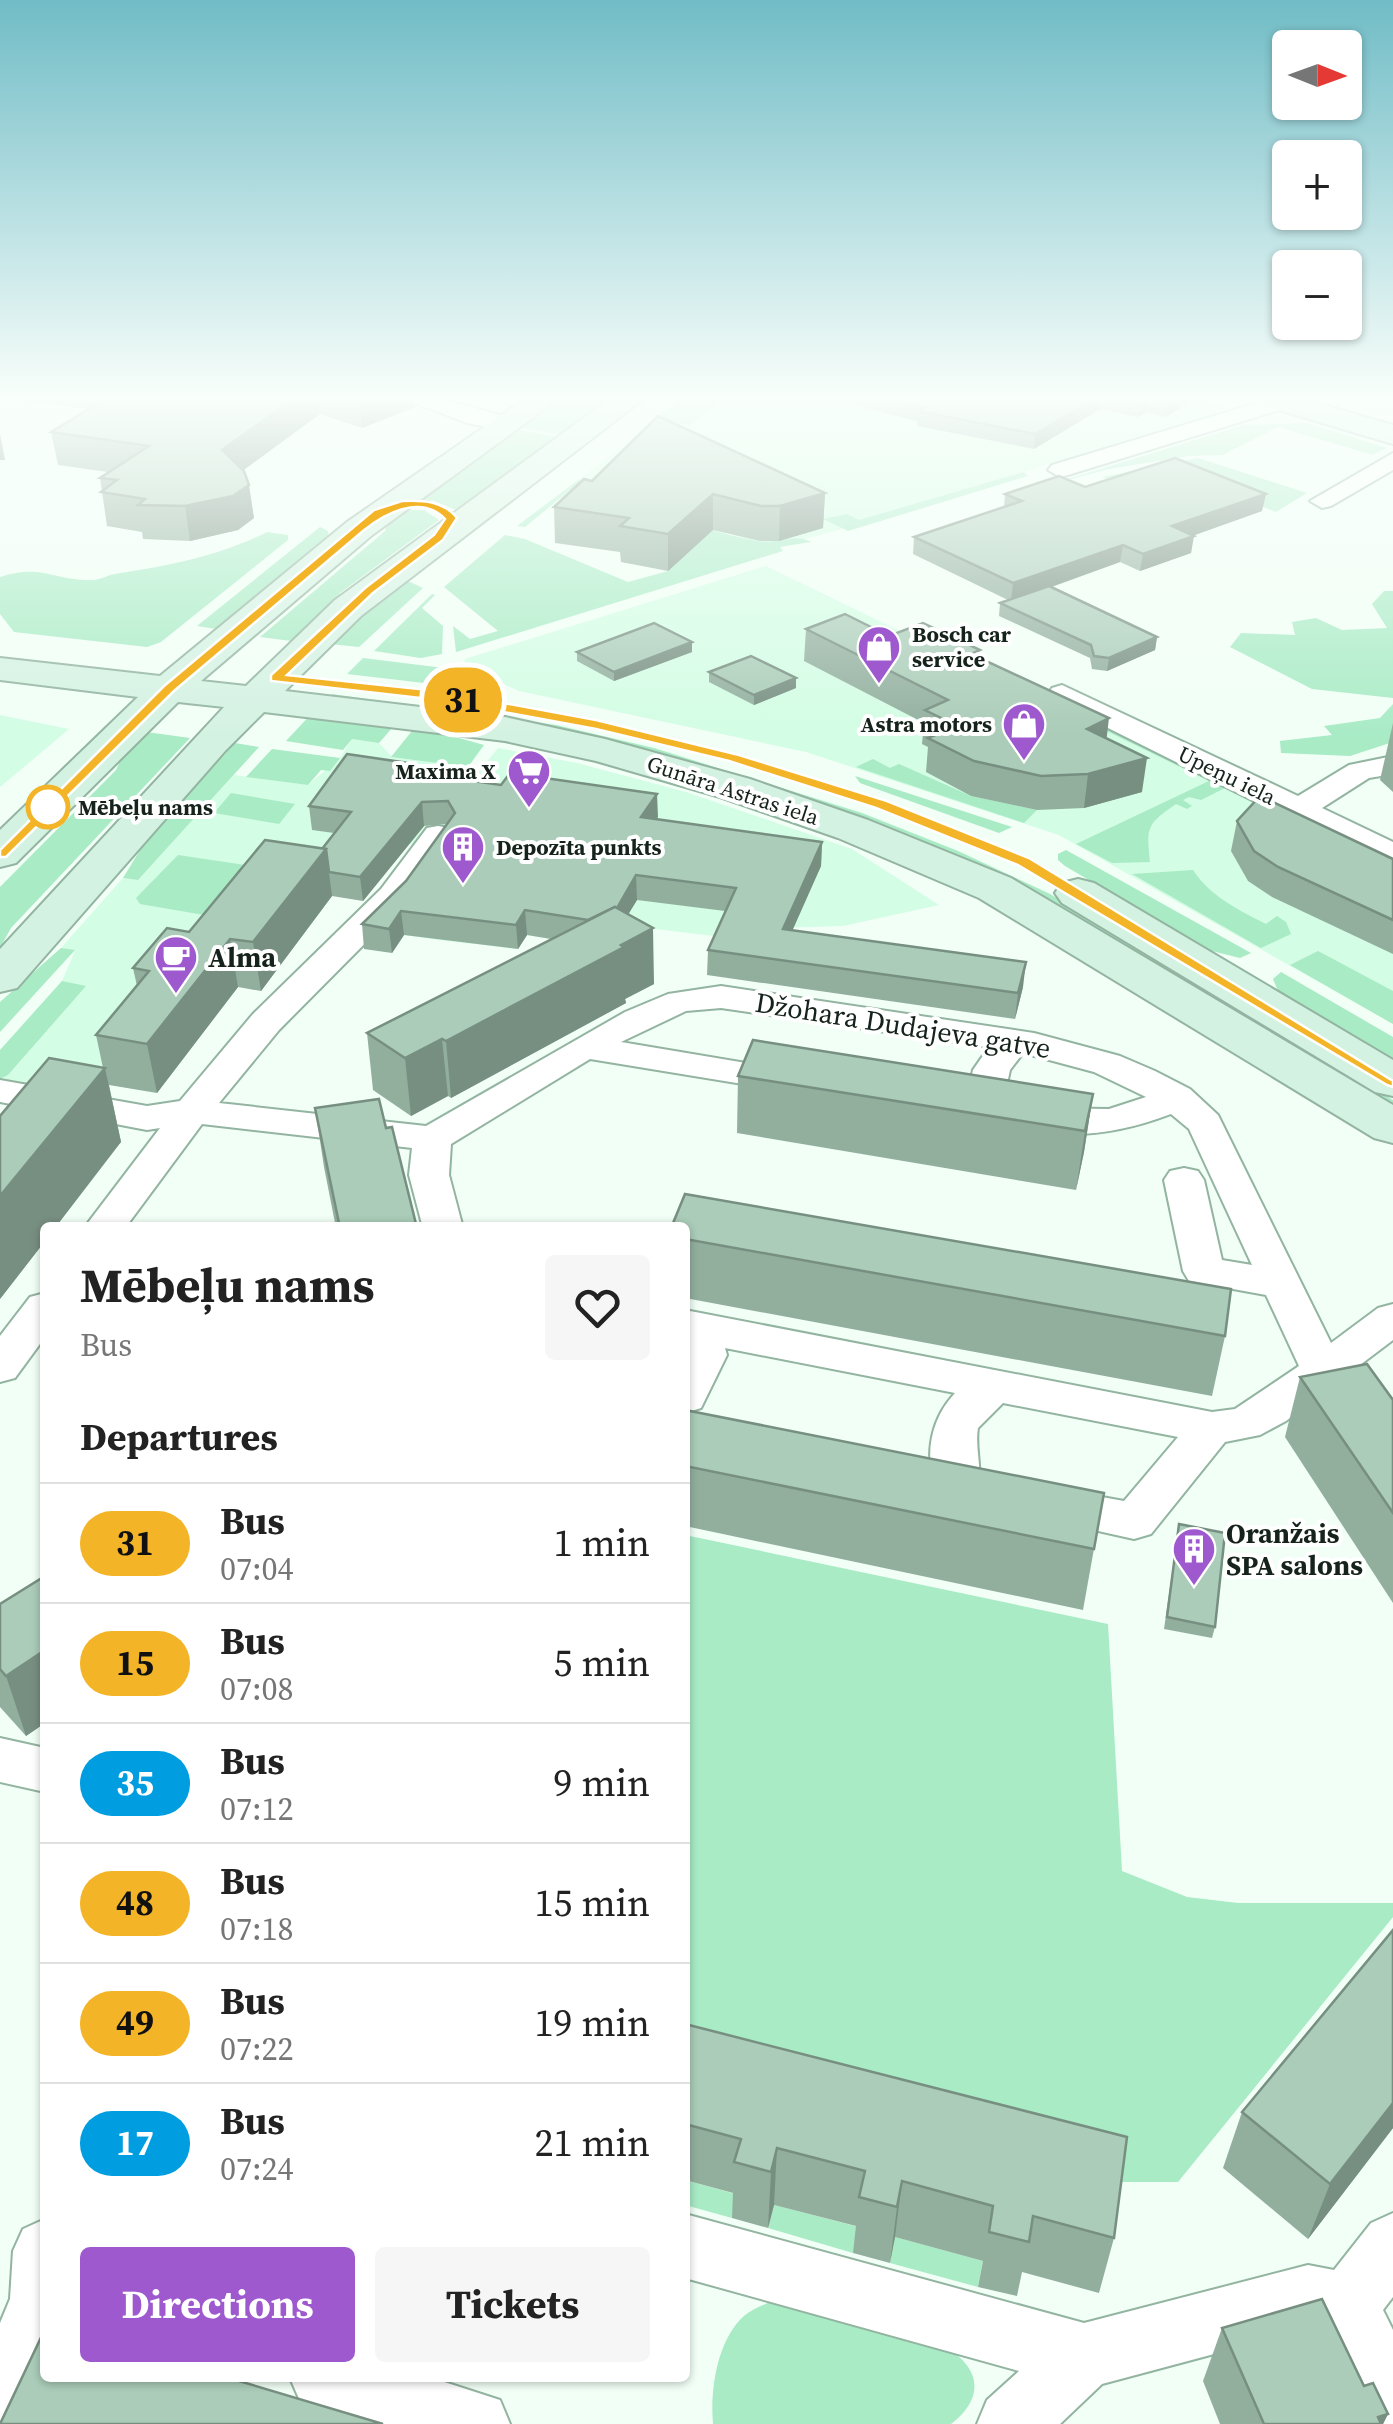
<!DOCTYPE html>
<meta charset="utf-8">
<style>
body{margin:0;font-family:"Source Serif 4",serif;background:#f6f6f6;color:#222;height:100vh;display:flex;flex-direction:column;font-size:38px;white-space:nowrap}
*{box-sizing:border-box;margin:0}
p{font-size:32px;color:#767676}
.icon{flex:none;width:55px;height:55px;fill:none;stroke:currentColor;stroke-width:2;stroke-linecap:round;stroke-linejoin:round}
.map{position:relative;flex:1;overflow:hidden}
.details{position:absolute;left:40px;top:1222px;width:650px;height:1160px;display:flex;flex-direction:column;background:#fff;border-radius:10px;box-shadow:0 2px 8px #0004}
.details>*{flex:none}
.badge{padding:0 20px;border-radius:32px;font-size:35px;line-height:65px}
.needle{width:65px;rotate:91deg}
.fabs{position:absolute;left:1272px;top:30px;display:grid;gap:20px}
.fabs a{display:grid;place-items:center;width:90px;height:90px;border-radius:10px;background:#fff;box-shadow:0 2px 8px #0004;font-size:50px}
.map>.badge{position:absolute;translate:-50% -50%;box-shadow:0 0 0 5px #fff}
h2{padding:0 40px;font-size:38px;line-height:90px}
.round{display:grid;place-items:center;flex:none;width:105px;height:105px;border-radius:10px;background:#f6f6f6}
.headline{display:flex;align-items:center;justify-content:space-between;height:170px;padding:0 40px}
h1{font-size:48px;font-weight:700;line-height:75px}
.action{display:flex;gap:20px;margin-top:auto;padding:20px 40px}
.action a{flex:1;height:115px;border-radius:10px;background:#9e59ce;color:#fff;font-size:40px;font-weight:700;line-height:115px;text-align:center}
.action a+a{background:#f6f6f6;color:#222}
ul{padding:0;list-style:none}
li{display:flex;align-items:center;gap:30px;height:120px;padding:0 40px;border-top:2px solid #e0e0e0}
li div{flex:1}
li b{display:block;font-size:38px}
li em{font-style:normal}
li .badge{min-width:110px;font-weight:700;text-align:center}
.map>svg:first-child{display:block}
.built{fill:#d3fde4}
.green{fill:#a8ebc5}
.lines{fill:none;stroke-linecap:round;stroke-linejoin:round}
.street-casing{stroke:#93b4a0;stroke-width:4}
.secondary-casing{stroke:#93b4a0;stroke-width:4}
.street{fill:#fff;fill-rule:evenodd}
.secondary{fill:#d4f2e2;fill-rule:evenodd}
.wall{fill:#92af9e}
.shaded-wall{fill:#778f81}
.building{fill:#aaccb8;stroke:#778f81;stroke-width:2.5}
.line{fill:#f4b427;stroke:#fff;stroke-width:2.5}
.stop-dot{fill:#fff;stroke:#f4b427;stroke-width:5}
.labels{text-anchor:middle;dominant-baseline:central;stroke-width:8;stroke-linejoin:round;paint-order:stroke}
.far-poi-label{font-size:22px;font-weight:bold;fill:#16231c;stroke:#fff;text-anchor:start}
.far-street-label{font-size:22px;fill:#16231c;stroke:#fff}
.far-stop-label{font-size:22px;font-weight:bold;fill:#16231c;stroke:#fff;text-anchor:start}
.poi-label{font-size:28px;font-weight:bold;fill:#16231c;stroke:#fff;text-anchor:start}
.street-label{font-size:28px;fill:#16231c;stroke:#fff}
</style>
<div class="map">
<svg width="1393" height="2424" viewBox="0 0 1393 2424">
<rect width="100%" height="100%" fill="#f1fff6"/>
<g class="built">
<path d="M685 398H1202L1224 405V409L846 528 771 548 578 480Z"/>
<path d="M766 566 1393 870V1024L1059 835 806 752 519 691 464 666 465 659Z"/>
<path d="M0 715 69 729 0 787Z"/>
<path d="M352 739 379 743 392 757 481 769 498 748 577 763 686 792 852 849 939 905 843 926 773 928 722 937 647 928 608 948 527 935 518 949 438 940 383 932 441 849 355 836 107 1085 0 1091V1079L8 1075 85 987 62 981 75 951 61 948 123 878 138 880 234 775 308 785 340 758Z"/>
</g>
<g class="green">
<path d="M557 398H613L562 435 515 427Z"/>
<path d="M681 398H724L691 425 653 421Z"/>
<path d="M1307 423 1387 448 1373 455 1278 427 1223 455 1189 456 1109 469 1038 488 1244 425Z"/>
<path d="M513 429 559 437 461 512 434 501 410 500Z"/>
<path d="M1198 458 1307 493 1276 512 1176 473 1127 488 1102 477Z"/>
<path d="M1024 472 1028 476 848 531 823 519 847 514 859 520Z"/>
<path d="M578 480C637 501 695 530 758 541 778 545 793 532 811 542L780 547 783 551 456 652 453 626 470 639 498 631 444 587 505 535 525 539 628 582 668 571 596 500 570 490 525 527 517 526Z"/>
<path d="M411 510H424L439 520 340 593 299 642 260 637 385 531 390 518Z"/>
<path d="M320 527 328 531 329 538 216 629 197 626Z"/>
<path d="M267 532 288 535V540L161 642 147 647 14 632 0 614V577C42 563 54 581 93 580 100 580 108 575 115 574 167 566 220 556 267 532Z"/>
<path d="M408 581 423 588 359 647 330 644 379 594Z"/>
<path d="M1384 591H1393V698L1312 689 1230 647 1241 633 1295 635 1292 622 1316 618 1342 630 1387 628 1372 604Z"/>
<path d="M432 594 435 595 422 608 443 626 442 654 421 658 374 651Z"/>
<path d="M363 658 444 668 481 682 450 686 347 674Z"/>
<path d="M1020 680 1393 870 1225 788 1201 800 1189 797 1183 800 1192 806 1187 809 1176 804C1147 824 1146 827 1150 862L1112 863 1076 844 1209 781 1012 685Z"/>
<path d="M332 694 556 725 654 748 862 813 958 851 1050 894 1393 1100V1110L841 812 329 698Z"/>
<path d="M1393 704V742L1350 756 1281 753 1280 741 1332 735 1324 726 1380 718Z"/>
<path d="M314 711 399 720 379 743 352 739 343 750 286 741Z"/>
<path d="M416 726 484 745 468 767 391 757Z"/>
<path d="M139 731 190 738 11 928 0 948V887L116 770 129 741Z"/>
<path d="M235 743 259 747 138 880 123 878 148 837Z"/>
<path d="M272 749 340 758 330 771 321 770 308 785 246 777Z"/>
<path d="M873 759 890 768 899 764 971 796 1037 810 1024 823 856 767Z"/>
<path d="M855 776 1012 827 999 833 860 783Z"/>
<path d="M231 793 295 804 279 824 214 813Z"/>
<path d="M1066 850 1251 953 1240 958 1208 950 1065 866 1058 860V854Z"/>
<path d="M178 855 245 865 204 915 140 904 136 898Z"/>
<path d="M1193 870C1210 896 1238 910 1266 924L1277 916 1286 922 1291 934 1261 948 1132 874Z"/>
<path d="M61 948 75 950 0 1032V1002Z"/>
<path d="M1318 951 1393 991V1024L1290 965Z"/>
<path d="M1281 972 1393 1037V1059L1278 991 1273 979Z"/>
<path d="M62 981 86 986 8 1075 0 1079V1050Z"/>
<path d="M685 1535 1108 1624 1122 1871 1187 1897 1238 1903H1393V1917L1178 2182H1118L685 2068Z"/>
<path d="M685 2180 739 2195 732 2218 685 2205Z"/>
<path d="M774 2205 859 2227 853 2253 768 2228Z"/>
<path d="M895 2237 983 2261 978 2287 890 2263Z"/>
<path d="M772 2301 941 2345C980 2365 987 2396 951 2424H713C710 2390 717 2340 744 2316 751 2310 763 2305 772 2301Z"/>
</g>
<g class="lines">
<g class="street-casing">
<g id="street">
<path d="M412 398C447 396 480 411 514 419L517 424 506 431 467 423 415 403Z"/>
<path d="M1273 398H1305L1302 403 1068 475 1060 477 1048 470 1052 465Z"/>
<path d="M1393 453V470L1331 506 1322 508 1310 501Z"/>
<path d="M1062 685 1298 796 1349 765 1393 756V774L1369 778 1322 808 1393 842V864L1286 817 1052 700 1048 694 1052 688Z"/>
<path d="M438 826 449 828 454 835 405 903 279 1030 219 1103 426 1126 625 1012 668 994 721 986 1034 1033 1120 1056 1155 1071 1190 1089 1218 1115 1331 1343 1378 1308 1393 1304V1340L1286 1421 1260 1435 1225 1442 1151 1534 1134 1539 1031 1516 1024 1504 1031 1492 1047 1487 1124 1501 1178 1437 1003 1403 978 1428C974 1451 986 1478 974 1499L958 1504 942 1499C922 1464 928 1422 955 1393L725 1348 727 1355 701 1408 685 1413V1310L1212 1412 1235 1409 1299 1366 1266 1295 1189 1281 1183 1271 1164 1180 1170 1171 1184 1168 1198 1171 1204 1180 1222 1260 1252 1265 1189 1129 1171 1114C1124 1132 1073 1141 1024 1128L1018 1120C994 1135 981 1114 967 1094L973 1070 989 1047 721 1008 686 1011 621 1042 805 1073 811 1081 805 1089 792 1092 590 1059 451 1144 449 1175 463 1228H423L409 1175 412 1148 202 1124 125 1228H84L160 1128 147 1130 0 1102V1080L147 1106 180 1101 253 1014 381 889 427 828ZM1023 1053 1094 1072 1146 1097 1109 1109 1037 1108 1022 1115 1005 1093 1010 1070Z"/>
<path d="M45 1293V1337L15 1378 0 1382V1336L30 1297Z"/>
<path d="M0 1738 45 1748V1792L0 1782Z"/>
<path d="M1393 2213V2297L1383 2310 1393 2330V2424H1369L1327 2333 1308 2329 1102 2384 1060 2424H977L987 2400 1019 2371 685 2278V2214L1084 2323 1308 2265 1334 2270 1371 2223Z"/>
<path d="M45 2219V2373L24 2424H0V2323L10 2299 13 2251 23 2229Z"/>
<path d="M290 2378H432L500 2400 510 2424H366L300 2401Z"/>
</g>
</g>
<g class="secondary-casing">
<g id="secondary">
<path d="M526 398H560L371 536 201 681 246 686 335 600 611 398H645L361 616 285 691 505 717 605 739 750 779 868 820 1011 878 1393 1105V1143L1374 1138 979 898 838 838 720 797 596 761 505 741 264 712 225 751 17 988 0 992V949L224 707 178 702 16 863 0 867V830L138 697 0 680V658L160 676 347 522Z"/>
<path d="M1254 398H1300L1393 425V444L1258 404Z"/>
<path d="M1078 879 1094 883 1393 1060V1096L1375 1092 1062 903 1055 893 1062 883Z"/>
</g>
</g>
<use href="#street" class="street"/>
<use href="#secondary" class="secondary"/>
</g>
<g class="wall">
<path d="M1 398H414L415 407 362 428 320 414 243 470 254 518 238 530 190 541 143 539 142 532 107 526 100 478 108 472 58 465 51 432 88 409Z"/>
<path d="M803 398H1195L1166 417 1146 412 1138 417 1100 409 1034 449 917 426V421L842 402 835 405Z"/>
<path d="M592 481 825 493 823 528 779 541H760L713 530 668 571 621 562 620 552 555 543 554 507Z"/>
<path d="M1085 487 1262 511 1193 535 1191 553 1140 571 1120 562 1052 587 1157 637 1155 650 1107 671 1092 669 1090 658 999 616 1000 603 1008 600 913 554 914 537 1004 507 1005 494Z"/>
<path d="M806 629 889 636 979 658 1107 738 1142 792 1084 808 1037 810 971 796 926 772 928 747 922 744 924 723 804 661Z"/>
<path d="M692 642V652L614 681 577 661V652Z"/>
<path d="M709 672 796 678V688L754 705 709 682Z"/>
<path d="M1393 723V792L1380 780Z"/>
<path d="M408 763 409 772 501 785 657 794 656 819 822 842 821 866 792 930 1023 987 1015 1019 707 975 708 950 725 911 637 900 628 914 654 984 625 999 626 1003 451 1098 448 1096 411 1116 373 1090 367 1033 551 939 527 935 518 949 404 935 392 953 364 949 362 924 406 881 447 824 424 826 363 901 332 896 261 991 238 987 157 1093 109 1085 121 1142 45 1228V1241L0 1299 103 1068 96 1035 137 986 133 968 322 849 334 833 312 830 309 806Z"/>
<path d="M1237 821 1393 859V954L1272 897 1248 881 1231 851Z"/>
<path d="M738 1076 1093 1094 1084 1152 1076 1190 737 1133Z"/>
<path d="M315 1108 386 1128 417 1228H336L324 1167Z"/>
<path d="M685 1228 1225 1336 1212 1396 685 1298Z"/>
<path d="M1300 1377 1393 1400V1603L1285 1437Z"/>
<path d="M685 1410 1104 1493 1083 1610 685 1526Z"/>
<path d="M1179 1524 1215 1627 1212 1638 1164 1629Z"/>
<path d="M45 1576V1723L26 1736 0 1707V1604Z"/>
<path d="M685 2024 1114 2238 1099 2293 1022 2272 1017 2296 978 2287 983 2261 895 2237 890 2263 853 2253 856 2226 774 2205 768 2228 732 2218 733 2193 685 2180Z"/>
<path d="M1242 2112 1393 2128 1308 2239 1223 2168Z"/>
<path d="M1222 2328 1364 2386 1388 2414 1383 2424H1220L1203 2381Z"/>
</g>
<g class="shaded-wall">
<path d="M295 398H318L320 414 226 483 222 450Z"/>
<path d="M359 398H414L415 407 362 428Z"/>
<path d="M836 398H842V402L835 405Z"/>
<path d="M1097 398H1101L1100 409 1034 449 1035 434Z"/>
<path d="M1148 398 1146 412 1138 417 1140 403Z"/>
<path d="M1176 398H1195L1166 417 1168 403Z"/>
<path d="M0 434 5 460H0Z"/>
<path d="M249 485 254 518 238 530 190 541 185 506Z"/>
<path d="M825 493 823 528 779 541 780 506Z"/>
<path d="M713 494V530L668 571V534Z"/>
<path d="M1266 494 1262 511 1170 544 1172 526Z"/>
<path d="M1194 536 1191 553 1140 571 1143 554Z"/>
<path d="M1123 545 1120 562 1011 601 1013 583Z"/>
<path d="M1157 637 1155 650 1107 671 1109 658Z"/>
<path d="M692 642V652L614 681V672Z"/>
<path d="M796 678V688L754 705V695Z"/>
<path d="M1109 718 1105 752 1087 729Z"/>
<path d="M1147 758 1142 792 1084 808 1088 774Z"/>
<path d="M657 794 658 817 641 841V817Z"/>
<path d="M422 802 424 826 363 901 360 877Z"/>
<path d="M822 842 821 866 782 954 783 929Z"/>
<path d="M326 849 332 896 261 991 253 942Z"/>
<path d="M636 875 637 900 608 948 607 924Z"/>
<path d="M525 910 527 935 518 949 516 925Z"/>
<path d="M401 911 404 935 392 953 389 929Z"/>
<path d="M653 928 654 984 625 999 626 1003 451 1098 446 1041Z"/>
<path d="M230 939 238 987 157 1093 147 1044Z"/>
<path d="M1026 962 1023 987 1015 1019 1018 993Z"/>
<path d="M442 1039 448 1096 411 1116 405 1058Z"/>
<path d="M105 1068 121 1142 55 1228H45V1241L0 1299V1196Z"/>
<path d="M1093 1094 1084 1152 1076 1190 1085 1131Z"/>
<path d="M45 1650V1723L26 1736 6 1676Z"/>
<path d="M1393 2103V2128L1308 2239 1330 2184Z"/>
<path d="M777 2148 774 2205 768 2228 771 2172Z"/>
<path d="M902 2181 895 2237 890 2263 897 2207Z"/>
<path d="M1388 2414 1383 2424H1374L1378 2417Z"/>
</g>
<g class="building">
<path d="M107 398H295L222 450 244 471 249 485 233 496 185 506 138 505 145 499 101 492 117 480 100 478 149 446 51 432Z"/>
<path d="M881 398H1097L1035 434 918 411 924 408Z"/>
<path d="M1116 398H1176L1168 403 1148 398 1140 403Z"/>
<path d="M658 416 825 493 780 506H761L713 494 668 534 620 526 629 518 554 507 584 479 592 481Z"/>
<path d="M1175 458 1266 494 1172 526 1194 536 1143 554 1123 545 1013 583 914 537 1022 501 1005 494 1059 476 1085 487Z"/>
<path d="M1049 586 1157 637 1109 658 1094 656 1091 645 1000 603Z"/>
<path d="M845 614 889 636 923 623 980 650 971 654 1109 718 1087 729 1147 758 1088 774 1041 776 974 761 928 738 957 726 925 710 948 700 806 629Z"/>
<path d="M654 623 692 642 614 672 577 652Z"/>
<path d="M751 656 796 678 754 695 709 672Z"/>
<path d="M347 754 408 763 401 771 501 785 510 773 657 794 641 817 822 842 783 929 1026 962 1018 993 708 950 736 888 636 875 617 908 615 907 588 920 525 910 516 925 401 911 389 929 362 924 406 881 455 813 448 801 422 802 360 877 329 872 326 849H322L351 812 309 806Z"/>
<path d="M1260 796 1393 859V920L1278 867 1254 851 1237 821Z"/>
<path d="M265 840 326 849 253 942 230 939 147 1044 96 1035 149 971 133 968 167 928 189 932Z"/>
<path d="M615 907 653 928 621 945 624 947 446 1041 442 1039 405 1058 367 1033Z"/>
<path d="M753 1040 1093 1094 1085 1131 738 1076Z"/>
<path d="M49 1058 105 1068 0 1196V1116Z"/>
<path d="M379 1099 386 1128 392 1127 417 1228H340L315 1108Z"/>
<path d="M685 1194 1231 1289 1225 1336 685 1239V1228H671Z"/>
<path d="M1367 1364 1393 1400V1513L1300 1377Z"/>
<path d="M685 1410 1104 1493 1094 1549 685 1466Z"/>
<path d="M1179 1524 1225 1533 1215 1627 1167 1617Z"/>
<path d="M45 1576V1650L6 1676 0 1669V1604Z"/>
<path d="M1393 1930V2103L1330 2184 1242 2112Z"/>
<path d="M685 2024 1127 2137 1114 2238 1033 2216 1029 2242 989 2232 993 2206 902 2181 897 2207 859 2197 865 2171 777 2148 771 2172 734 2162 741 2139 685 2124Z"/>
<path d="M1322 2299 1364 2386 1373 2383 1388 2414 1378 2417 1381 2424H1264L1222 2328Z"/>
<path d="M45 2329V2378H229L383 2424H0Z"/>
</g>
<linearGradient id="sky" x2="0" y2="1"><stop stop-color="#70bcc6"/><stop offset="0.54" stop-color="#f9fffb"/><stop offset="1" stop-color="#f9fffb" stop-opacity="0"/></linearGradient>
<rect width="1393" height="737" fill="url(#sky)"/>
<path class="line" d="M402 501C423 500 444 501 457 518L443 540 373 593 287 675 438 691 596 720 739 755 887 801 1029 858 1393 1081V1087L1387 1085 1018 865 876 808 729 761 596 729 438 700 271 681V675L365 588 434 535 445 519C421 494 385 513 363 531L174 691 6 857H0V850L164 686 374 510Z"/>
<defs>
<g id="shop-pin" transform="scale(2.25)"><path d="M0 17L-7.5 6A9.5 9.5 0 1 1 7.5 6Z" fill="#9e59ce" stroke="#fff"/><path d="M-5-2.5h2.3a2.7 3.5 0 0 1 5.4 0H5L5.5 6h-11ZM-1.5-2.5h3a1.5 2.3 0 0 0-3 0Z" fill="#fff"/></g>
<g id="supermarket-pin" transform="scale(2.25)"><path d="M0 17L-7.5 6A9.5 9.5 0 1 1 7.5 6Z" fill="#9e59ce" stroke="#fff"/><path d="M-6-5.5h2.5l.6 2H6L4.5 2H-2.5L-4.4-4H-6ZM-1.5 3.2a1.3 1.3 0 1 0 .1 0ZM3 3.2a1.3 1.3 0 1 0 .1 0Z" fill="#fff"/></g>
<g id="building-pin" transform="scale(2.25)"><path d="M0 17L-7.5 6A9.5 9.5 0 1 1 7.5 6Z" fill="#9e59ce" stroke="#fff"/><path d="M-4-6H4V6H1V3H-1V6H-4ZM-2.5-4.3h1.7v1.8h-1.7ZM.8-4.3h1.7v1.8H.8ZM-2.5-1h1.7V.8h-1.7ZM.8-1h1.7V.8H.8Z" fill="#fff"/></g>
<g id="cafe-pin" transform="scale(2.25)"><path d="M0 17L-7.5 6A9.5 9.5 0 1 1 7.5 6Z" fill="#9e59ce" stroke="#fff"/><path d="M-5.5-4.5H6V0H3Q3 3.5 0 3.5H-2.5Q-5.5 3.5-5.5 0ZM3-3.2v2h1.7v-2ZM-6 4.5H4V6H-6Z" fill="#fff"/></g>
</defs>
<g fill-rule="evenodd">
<use href="#shop-pin" x="879" y="647"/>
<use href="#shop-pin" x="1024" y="724"/>
<use href="#supermarket-pin" x="529" y="771"/>
<use href="#building-pin" x="463" y="847"/>
<use href="#cafe-pin" x="176" y="957"/>
<use href="#building-pin" x="1194" y="1549"/>
</g>
<circle class="stop-dot" cx="48" cy="807" r="20"/>
<g class="labels">
<g class="far-poi-label">
<text x="912" y="634">Bosch car<tspan x="912" dy="25">service</tspan></text>
<text x="992" y="724" text-anchor="end">Astra motors</text>
<text x="496" y="771" text-anchor="end">Maxima X</text>
<text x="496" y="847">Depozīta punkts</text>
</g>
<g class="far-street-label">
<text transform="translate(1227 775) rotate(26)">Upeņu iela</text>
<text transform="translate(733 790) rotate(18)">Gunāra Astras iela</text>
</g>
<g class="far-stop-label">
<text x="78" y="807">Mēbeļu nams</text>
</g>
<g class="poi-label">
<text x="208" y="957">Alma</text>
<text x="1226" y="1533">Oranžais<tspan x="1226" dy="32">SPA salons</tspan></text>
</g>
<g class="street-label">
<text transform="translate(903 1025) rotate(9)">Džohara Dudajeva gatve</text>
</g>
</g>
</svg>
<div class="fabs">
<a><svg class="needle" viewBox="-14 -14 28 28"><path d="M0-13l5 13h-10z" fill="#e53935"/><path d="M0 13l5-13h-10z" fill="#767676"/></svg></a>
<a>+</a>
<a>−</a>
</div>
<b class="badge" style="left:463px;top:700px;background:#f4b427;color:#111">31</b>
<section class="details">
<div class="headline"><div><h1>Mēbeļu nams</h1><p>Bus</p></div><a class="round"><svg class="icon" aria-label="heart" viewBox="0 0 24 24"><path d="M12 20l-8-8c-3-5 5-10 8-4 3-6 11-1 8 4z"/></svg></a></div>
<h2>Departures</h2>
<ul>
<li><span class="badge" style="background:#f4b427;color:#111">31</span><div><b>Bus</b><p>07:04</p></div><em>1 min</em></li>
<li><span class="badge" style="background:#f4b427;color:#111">15</span><div><b>Bus</b><p>07:08</p></div><em>5 min</em></li>
<li><span class="badge" style="background:#009de0;color:#fff">35</span><div><b>Bus</b><p>07:12</p></div><em>9 min</em></li>
<li><span class="badge" style="background:#f4b427;color:#111">48</span><div><b>Bus</b><p>07:18</p></div><em>15 min</em></li>
<li><span class="badge" style="background:#f4b427;color:#111">49</span><div><b>Bus</b><p>07:22</p></div><em>19 min</em></li>
<li><span class="badge" style="background:#009de0;color:#fff">17</span><div><b>Bus</b><p>07:24</p></div><em>21 min</em></li>
</ul>
<div class="action"><a>Directions</a><a>Tickets</a></div>
</section>
</div>
